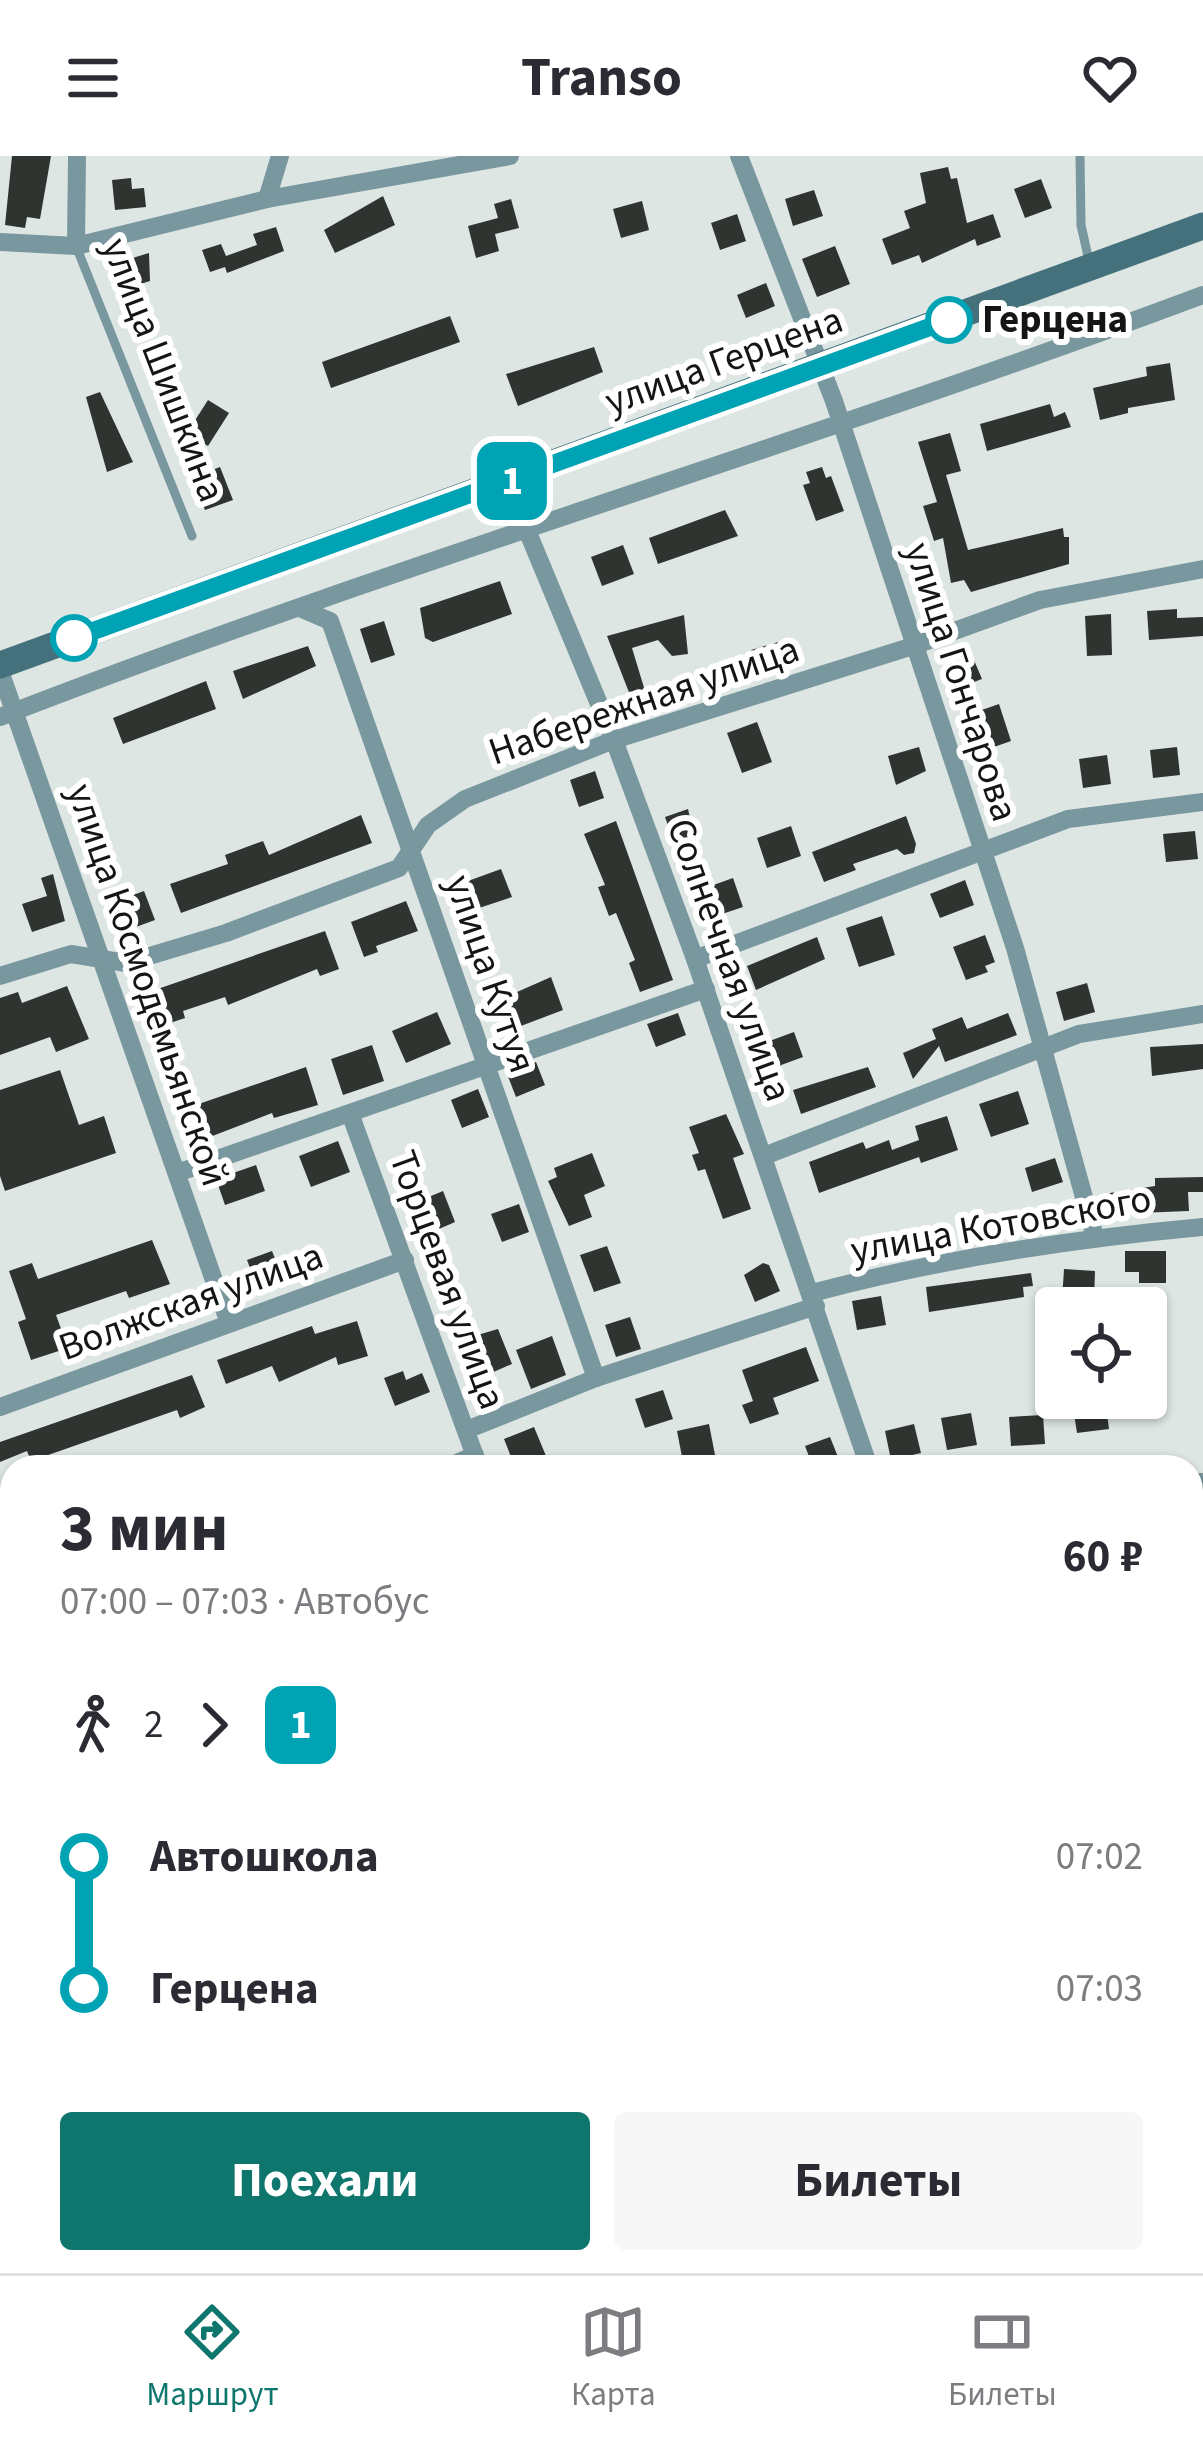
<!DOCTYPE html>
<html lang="ru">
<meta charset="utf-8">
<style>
body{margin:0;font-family:"Source Sans 3",sans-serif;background:#f7f7f7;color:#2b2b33;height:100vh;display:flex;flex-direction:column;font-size:45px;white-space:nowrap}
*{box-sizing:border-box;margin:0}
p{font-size:39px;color:#7c7c81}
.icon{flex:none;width:66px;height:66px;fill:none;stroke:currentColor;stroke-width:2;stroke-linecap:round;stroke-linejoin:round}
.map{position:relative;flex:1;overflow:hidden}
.side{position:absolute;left:0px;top:1299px;width:1203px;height:819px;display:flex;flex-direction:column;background:#fff;border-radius:36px 36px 0 0;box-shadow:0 3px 9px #0004}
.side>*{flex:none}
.badge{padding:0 24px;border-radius:18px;font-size:42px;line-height:78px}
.tools{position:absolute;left:1035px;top:1131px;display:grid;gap:24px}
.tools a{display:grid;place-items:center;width:132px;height:132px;border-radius:12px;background:#fff;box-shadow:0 3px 9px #0004;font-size:60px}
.map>.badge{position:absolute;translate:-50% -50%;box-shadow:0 0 0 6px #fff}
.legs{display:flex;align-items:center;gap:18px;height:132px;padding:0 60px;font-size:39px}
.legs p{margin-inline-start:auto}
.summary{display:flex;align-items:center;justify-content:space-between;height:204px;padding:0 60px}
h1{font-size:66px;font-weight:700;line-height:90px}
.action{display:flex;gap:24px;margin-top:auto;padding:24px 60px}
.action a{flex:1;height:138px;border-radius:12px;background:#0f766e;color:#fff;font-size:48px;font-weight:700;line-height:138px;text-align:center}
.action a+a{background:#f7f7f7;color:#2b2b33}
ul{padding:0 60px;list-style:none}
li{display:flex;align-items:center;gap:42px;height:132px;font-size:45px}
li i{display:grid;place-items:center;width:18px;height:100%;margin:0 15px;background:currentColor}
li i::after{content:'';width:30px;height:30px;margin:-15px;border:9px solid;border-radius:50%;background:#fff}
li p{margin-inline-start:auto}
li:first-child i{background:linear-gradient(#0000 50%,currentColor 0)}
li:last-child i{background:linear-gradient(currentColor 50%,#0000 0)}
header{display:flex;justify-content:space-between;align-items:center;height:156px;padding:0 60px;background:#fff;font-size:54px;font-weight:700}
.tabs{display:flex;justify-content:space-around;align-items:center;height:168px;border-top:3px solid #e1e1e2;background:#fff;font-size:33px;color:#7c7c81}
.tabs a{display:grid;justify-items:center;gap:6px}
.tabs .active{color:#0f766e}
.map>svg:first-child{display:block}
.building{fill:#303430}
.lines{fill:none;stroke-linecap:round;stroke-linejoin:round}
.service{stroke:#79979e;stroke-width:9}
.minor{stroke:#79979e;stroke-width:18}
.tertiary{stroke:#79979e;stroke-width:24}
.secondary{stroke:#44717c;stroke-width:27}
.line-1-casing{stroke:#fff;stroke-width:27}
.line-1{stroke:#00a3b4;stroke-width:18}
.stop-1-dot{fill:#fff;stroke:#00a3b4;stroke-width:6}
.labels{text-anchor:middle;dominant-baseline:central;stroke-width:12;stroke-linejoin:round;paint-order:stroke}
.stop-label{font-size:39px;font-weight:bold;fill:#131615;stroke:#fff;text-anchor:start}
.street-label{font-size:39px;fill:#131615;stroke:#fff}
</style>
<header><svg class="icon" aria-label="menu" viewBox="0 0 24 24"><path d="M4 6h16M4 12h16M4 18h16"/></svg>Transo<svg class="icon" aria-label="heart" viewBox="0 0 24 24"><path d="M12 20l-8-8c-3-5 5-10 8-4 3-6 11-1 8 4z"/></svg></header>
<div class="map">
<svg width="1203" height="2117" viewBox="0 0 1203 2117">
<rect width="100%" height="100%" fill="#dee6e4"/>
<g class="building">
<path d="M12 0H51L40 63 27 61 25 72 5 69Z"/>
<path d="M948 11 951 23 957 22 967 67 993 58 1001 81 977 90 975 83 922 107 919 99 892 109 882 83 910 72 904 55 926 47 920 17Z"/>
<path d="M131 22 132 33 144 32 146 51 115 54 112 24Z"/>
<path d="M1041 23 1052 52 1025 62 1014 33Z"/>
<path d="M814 34 823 60 793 70 785 43Z"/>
<path d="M383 40 395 69 335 97 324 74Z"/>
<path d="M511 43 519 72 495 78 499 95 476 102 468 70 498 62 494 48Z"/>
<path d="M642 45 649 74 621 82 613 53Z"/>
<path d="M737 58 746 85 720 94 711 67Z"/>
<path d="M276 71 284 95 227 117 225 111 210 116 202 94 221 88 226 100 257 89 253 78Z"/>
<path d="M835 90 850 128 817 141 802 103Z"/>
<path d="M149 97 150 125 124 133 116 107Z"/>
<path d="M766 127 775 150 746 162 737 139Z"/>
<path d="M450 160 460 186 331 232 322 206Z"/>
<path d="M594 191 603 216 518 250 506 218Z"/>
<path d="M1170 207 1175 244 1128 252V257L1100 264 1093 232 1147 220 1146 211Z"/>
<path d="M100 236 133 306 107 316 86 241Z"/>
<path d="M208 244 229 257 208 290 187 277Z"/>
<path d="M1050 248 1054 261 1065 256 1071 271 987 295 980 268Z"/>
<path d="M950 277 961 315 946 319 968 394 1063 372 1064 381H1069V408L971 436 964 424 951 427 943 382 934 385 923 350 937 346 918 286Z"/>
<path d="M220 311 233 344 205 354 193 321Z"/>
<path d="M822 311 826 322 831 320 844 355 816 365 803 329 810 327 806 316Z"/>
<path d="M725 354 738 380 658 408 649 382Z"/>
<path d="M623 389 634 418 602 430 591 401Z"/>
<path d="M500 425 512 458 433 486 425 482 420 452Z"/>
<path d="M1177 453V462L1203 461V480L1149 484 1147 455Z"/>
<path d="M1111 458 1112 499 1087 500 1085 460Z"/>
<path d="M684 459 688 498 672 500 658 484 632 492 652 558 639 562 607 480Z"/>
<path d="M384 465 395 499 371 507 360 473Z"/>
<path d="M785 484 792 506 758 516 751 494Z"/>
<path d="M308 490 316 510 243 543 233 515Z"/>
<path d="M971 497 982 523 955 533 945 507Z"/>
<path d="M206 525 216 553 123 588 113 562Z"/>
<path d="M999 548 1011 585 977 597 959 562Z"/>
<path d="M757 566 772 606 742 617 727 577Z"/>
<path d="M919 591 926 615 896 629 888 600Z"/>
<path d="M1177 591 1180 619 1153 622 1150 594Z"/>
<path d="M1107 599 1111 628 1083 632 1079 603Z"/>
<path d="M595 615 604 642 579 651 570 624Z"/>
<path d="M688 653 697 693 679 700 665 661Z"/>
<path d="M361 659 372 687 181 757 170 728 228 708 225 699 263 685 269 699Z"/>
<path d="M906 660 916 688 914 697 904 699 897 693 853 708 856 714 824 726 812 696Z"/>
<path d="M616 665 673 824 640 836 629 807 635 804 616 757 609 760 598 731 605 729 584 678Z"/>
<path d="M791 670 801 700 767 712 757 682Z"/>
<path d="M1195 675 1198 703 1166 706 1163 678Z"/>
<path d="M501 713 512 741 467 756 457 729Z"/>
<path d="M53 718 65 765 32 776 22 748 47 740 41 722Z"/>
<path d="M733 722 743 751 704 764 694 736Z"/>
<path d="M965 724 974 749 940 762 930 738Z"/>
<path d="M144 735 155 764 125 775 114 746Z"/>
<path d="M406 745 418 775 376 790 378 796 364 801 351 766Z"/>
<path d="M882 760 895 799 859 811 846 772Z"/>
<path d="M325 775 339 813 320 820 317 813 228 849 225 841 183 855 185 862 161 870 149 836Z"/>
<path d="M985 779 995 806 985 810 988 816 966 824 953 791Z"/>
<path d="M817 781 825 803 756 834 747 810Z"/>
<path d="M551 821 563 854 513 873 501 843Z"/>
<path d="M1087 827 1095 856 1064 865 1056 836Z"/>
<path d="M67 830 89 883 56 896 50 881 0 899V842L18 836 22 847Z"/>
<path d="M437 856 451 888 406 907 392 875Z"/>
<path d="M678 857 686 879 656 891 647 868Z"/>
<path d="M1008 857 1017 879 945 906 939 890 913 923 903 897 936 883 932 873 962 861 967 873Z"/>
<path d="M794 876 803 901 773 912 764 887Z"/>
<path d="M1203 888V913L1152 920 1150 891Z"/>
<path d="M372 889 384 925 343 939 331 903Z"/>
<path d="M536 906 545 929 516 941 507 918Z"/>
<path d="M306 911 318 949 274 962 272 957 202 984 190 951Z"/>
<path d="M868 911 876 931 801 958 793 934Z"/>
<path d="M60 914 79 969 104 960 116 997 5 1035 0 1020V934Z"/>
<path d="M478 933 489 961 462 972 451 944Z"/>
<path d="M1018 935 1029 968 991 981 979 948Z"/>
<path d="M726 958 744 998 733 1002 751 1053 723 1063 705 1013 698 1015 692 999 699 997 689 971Z"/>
<path d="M947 960 958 994 921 1007 919 1001 819 1037 809 1006 863 986 866 993 889 984 892 994 919 984 915 970Z"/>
<path d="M338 985 350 1016 311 1031 299 1000Z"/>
<path d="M592 997 605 1030 584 1039 592 1061 569 1070 548 1025 557 1021 554 1012Z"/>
<path d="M1055 1002 1063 1026 1032 1036 1025 1012Z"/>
<path d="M256 1009 265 1035 225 1049 216 1023Z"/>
<path d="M1203 1021V1036H1188L1189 1055 1112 1058 1110 1037 1155 1030V1022Z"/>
<path d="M443 1035 455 1066 432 1076 419 1045Z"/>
<path d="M519 1048 529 1076 502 1086 491 1058Z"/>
<path d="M152 1084 170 1128 129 1142 126 1135 56 1159 68 1192 31 1204 18 1166 26 1163 9 1115 32 1107 38 1123Z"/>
<path d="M607 1090 621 1127 594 1136 580 1099Z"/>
<path d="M272 1095 283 1123 258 1133 247 1104Z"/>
<path d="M1125 1095H1166V1127H1139V1116H1125Z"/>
<path d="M763 1107 769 1109 780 1135 755 1146 744 1119Z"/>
<path d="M1064 1113 1095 1115 1094 1145 1062 1144Z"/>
<path d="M1031 1117 1033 1130 1023 1131 1024 1141 929 1156 926 1131Z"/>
<path d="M881 1140 886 1169 857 1174 852 1145Z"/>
<path d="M630 1161 641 1193 616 1201 605 1169Z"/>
<path d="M357 1165 368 1200 338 1209 336 1201 279 1226 272 1210 226 1228 217 1204 312 1170 315 1178Z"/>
<path d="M498 1173 512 1208 482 1221 467 1182Z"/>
<path d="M552 1180 566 1219 531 1233 516 1194Z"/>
<path d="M806 1191 819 1225 773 1242 779 1258 750 1268 742 1249 753 1245 742 1214Z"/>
<path d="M403 1215 406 1224 422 1217 430 1236 395 1250 384 1222Z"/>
<path d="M192 1219 205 1251 180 1262 177 1254 31 1305 27 1295 0 1306V1286Z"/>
<path d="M663 1234 673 1263 645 1272 635 1243Z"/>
<path d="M1105 1242 1109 1273 1077 1277 1072 1244Z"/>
<path d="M971 1257 977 1289 947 1294 941 1262Z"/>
<path d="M1043 1259 1045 1288 1011 1290 1009 1261Z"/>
<path d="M709 1268 715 1299 683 1306 677 1275Z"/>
<path d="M914 1268 921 1297 891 1304 885 1275Z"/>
<path d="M534 1271 546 1300 515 1311 504 1283Z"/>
<path d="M830 1281 842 1311H813L805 1290Z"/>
</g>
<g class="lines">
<g class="service">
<path d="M1080 0 1081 69 1089 105"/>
<path d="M76 90 192 380"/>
<path d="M0 1611 12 1607"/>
</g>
<g class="minor">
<path d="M739 0 834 245 1015 792 1095 1081"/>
<path d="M267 43 280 0"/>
<path d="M0 86 76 90 267 43 510 0"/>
<path d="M76 90 77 0"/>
<path d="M507 326 614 584 695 803 869 1311"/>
<path d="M302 453 330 465 596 1222"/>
<path d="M0 515 229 1167"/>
<path d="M0 561C396 407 805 288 1203 139"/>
<path d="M695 803 1068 663 1203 646"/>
<path d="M0 820 71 798 126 807 226 777 399 712 428 669 465 643 614 584 913 490 1040 444 1203 413"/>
<path d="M351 960 479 1311"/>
<path d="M764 1000 1079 878 1203 858"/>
<path d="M177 1017 706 833"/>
<path d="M812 1137C940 1103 1071 1083 1203 1071"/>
<path d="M0 1251 405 1104"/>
<path d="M469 1273 596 1222 816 1150"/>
<path d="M448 1311 475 1299"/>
<path d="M0 1473 12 1486"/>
<path d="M1191 1575 1203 1574"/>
<path d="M1191 1797 1203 1795"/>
<path d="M1191 2023 1203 2022"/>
<path d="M0 2058 12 2053"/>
<path d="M775 2106 779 2117"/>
<path d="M170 2117 200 2106"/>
<path d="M862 2117 890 2106"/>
</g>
<g class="tertiary">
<path d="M1191 1330 1203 1329"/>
<path d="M0 1687 12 1683"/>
<path d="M0 1810 12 1845"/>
<path d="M102 2106 106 2117"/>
</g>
<path class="secondary" d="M0 509 1203 70"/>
</g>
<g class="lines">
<g class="line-1-casing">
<path id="line-1" d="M74 482 949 164"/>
</g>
<use href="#line-1" class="line-1"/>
</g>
<g class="stop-1-dot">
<circle cx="949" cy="164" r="21"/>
<circle cx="74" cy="482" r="21"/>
</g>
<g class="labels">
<g class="stop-label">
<text x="982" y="164">Герцена</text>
</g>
<g class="street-label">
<text transform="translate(724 205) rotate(-20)">улица Герцена</text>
<text transform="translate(163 214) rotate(69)">улица Шишкина</text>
<text transform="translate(961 526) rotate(72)">улица Гончарова</text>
<text transform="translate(644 545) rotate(-19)">Набережная улица</text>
<text transform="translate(729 804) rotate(70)">Солнечная улица</text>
<text transform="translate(490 818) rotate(71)">улица Кутуя</text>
<text transform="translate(147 829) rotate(71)">улица Космодемьянской</text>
<text transform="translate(1001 1069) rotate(-10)">улица Котовского</text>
<text transform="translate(447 1124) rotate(70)">Торцевая улица</text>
<text transform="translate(191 1146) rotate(-20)">Волжская улица</text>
</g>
</g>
</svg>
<div class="tools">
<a><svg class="icon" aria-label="locate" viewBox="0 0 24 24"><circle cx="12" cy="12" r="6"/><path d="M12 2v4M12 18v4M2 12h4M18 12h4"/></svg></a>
</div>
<b class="badge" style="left:512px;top:325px;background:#00a3b4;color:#fff">1</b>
<section class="side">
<div class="summary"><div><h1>3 мин</h1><p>07:00 – 07:03 · Автобус</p></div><b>60 ₽</b></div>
<div class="legs"><svg class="icon" aria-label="walk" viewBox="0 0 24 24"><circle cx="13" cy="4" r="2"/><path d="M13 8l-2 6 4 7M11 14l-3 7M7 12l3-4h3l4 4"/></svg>2<svg class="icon" aria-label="forward" viewBox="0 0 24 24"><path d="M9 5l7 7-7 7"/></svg><b class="badge" style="background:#00a3b4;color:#fff">1</b></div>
<ul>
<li><i style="color:#00a3b4"></i><b>Автошкола</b><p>07:02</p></li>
<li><i style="color:#00a3b4"></i><b>Герцена</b><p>07:03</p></li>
</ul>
<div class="action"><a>Поехали</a><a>Билеты</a></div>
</section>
</div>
<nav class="tabs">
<a class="active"><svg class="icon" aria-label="directions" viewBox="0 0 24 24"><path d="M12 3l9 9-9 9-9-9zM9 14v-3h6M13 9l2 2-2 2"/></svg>Маршрут</a>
<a><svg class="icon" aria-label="map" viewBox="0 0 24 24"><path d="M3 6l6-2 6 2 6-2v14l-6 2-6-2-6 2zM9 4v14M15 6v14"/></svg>Карта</a>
<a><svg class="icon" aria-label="tickets" viewBox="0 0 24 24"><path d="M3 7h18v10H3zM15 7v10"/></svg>Билеты</a>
</nav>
